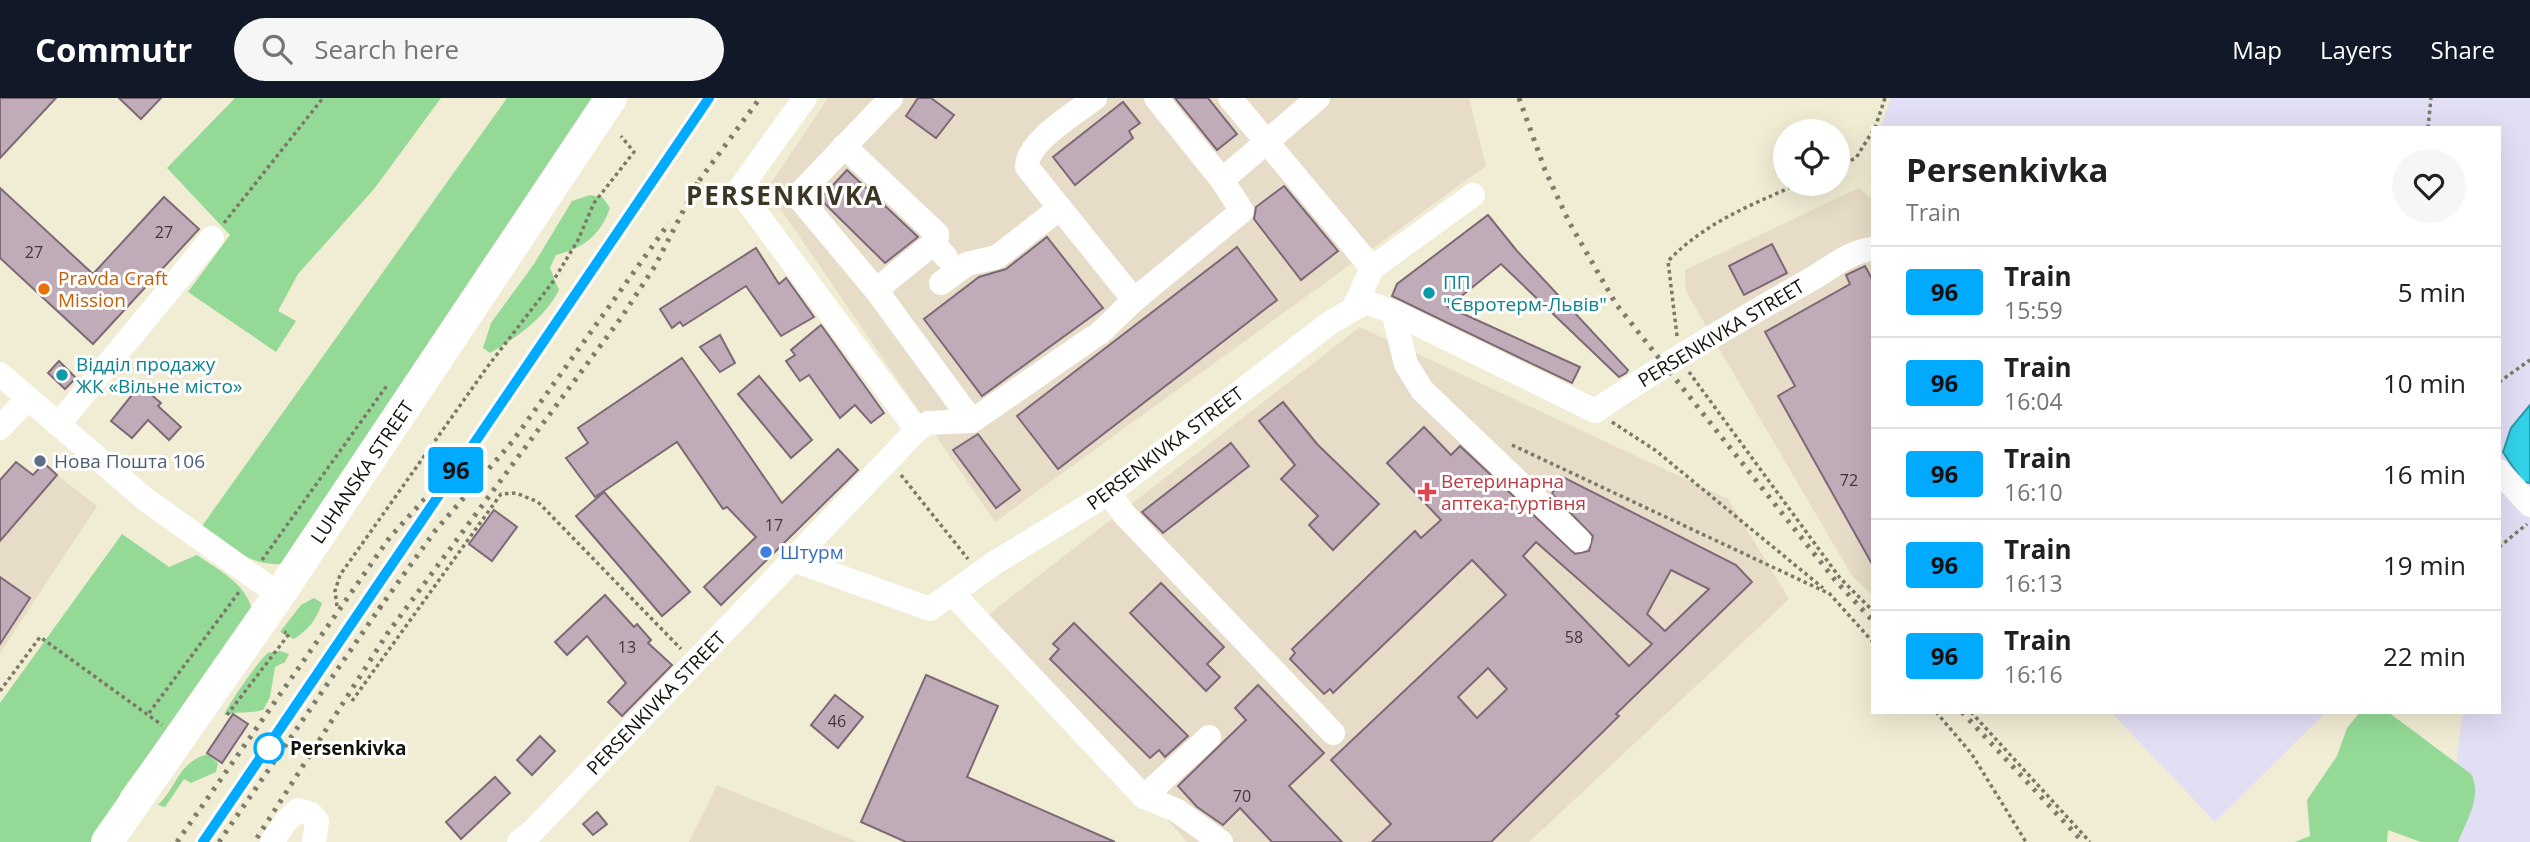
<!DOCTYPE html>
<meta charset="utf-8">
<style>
body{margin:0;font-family:"Open Sans",sans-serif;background:#f6f6f6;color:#202124;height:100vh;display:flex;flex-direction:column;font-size:26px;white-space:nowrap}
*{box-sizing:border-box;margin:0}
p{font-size:23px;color:#757577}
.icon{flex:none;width:38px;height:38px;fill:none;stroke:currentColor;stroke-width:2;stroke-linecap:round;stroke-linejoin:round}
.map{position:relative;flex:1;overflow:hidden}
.sheet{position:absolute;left:1871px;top:28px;width:630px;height:588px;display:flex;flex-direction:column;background:#fff;border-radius:0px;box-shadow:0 7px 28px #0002}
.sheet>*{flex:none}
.badge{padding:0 14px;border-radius:5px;font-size:24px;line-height:46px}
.tools{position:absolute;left:1773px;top:21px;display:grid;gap:14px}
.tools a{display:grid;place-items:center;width:77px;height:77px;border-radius:50%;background:#fff;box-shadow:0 7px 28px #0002;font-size:35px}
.map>.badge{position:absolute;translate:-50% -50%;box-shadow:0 0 0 4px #fff}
.round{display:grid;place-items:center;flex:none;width:74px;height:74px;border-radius:37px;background:#f6f6f6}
.summary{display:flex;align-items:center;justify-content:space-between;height:119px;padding:0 35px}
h1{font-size:33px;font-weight:700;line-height:52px}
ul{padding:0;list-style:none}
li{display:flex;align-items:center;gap:21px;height:91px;padding:0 35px;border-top:2px solid #e0e0e0}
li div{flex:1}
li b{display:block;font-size:26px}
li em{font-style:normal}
li .badge{min-width:77px;font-weight:700;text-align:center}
header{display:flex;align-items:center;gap:42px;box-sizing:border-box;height:98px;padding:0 35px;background:#111827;color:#fff}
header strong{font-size:33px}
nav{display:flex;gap:38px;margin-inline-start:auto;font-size:24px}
.search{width:490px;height:63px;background:#f6f6f6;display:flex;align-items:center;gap:18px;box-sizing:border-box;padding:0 24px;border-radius:38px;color:#757577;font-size:26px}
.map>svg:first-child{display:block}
.industrial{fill:#e7dcc7}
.education{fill:#e2def4}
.green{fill:#94da96}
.water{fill:#34d2ea;stroke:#2a98a7;stroke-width:2}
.building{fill:#c0abb8;stroke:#7d6976;stroke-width:2;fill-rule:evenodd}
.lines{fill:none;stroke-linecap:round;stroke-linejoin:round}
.path{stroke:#7b7868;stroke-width:3.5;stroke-dasharray:3.5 3.5;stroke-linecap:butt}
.minor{stroke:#fff;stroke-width:24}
.major{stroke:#fff;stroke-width:32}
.rail{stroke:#7f7c6c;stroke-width:5;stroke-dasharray:3.5 7;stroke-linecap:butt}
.line-casing{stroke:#fff;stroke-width:16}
.line{stroke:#0af;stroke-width:10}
.food-dot{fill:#e8710a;stroke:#fff;stroke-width:2.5}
.culture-dot{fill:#0f9aa8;stroke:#fff;stroke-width:2.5}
.service-dot{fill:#5c6f8a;stroke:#fff;stroke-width:2.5}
.health-dot{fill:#e0444e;stroke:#fff;stroke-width:2.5}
.shop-dot{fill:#3f7fe0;stroke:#fff;stroke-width:2.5}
.stop-dot{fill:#fff;stroke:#0af;stroke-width:3.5}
.labels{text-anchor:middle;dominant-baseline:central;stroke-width:6;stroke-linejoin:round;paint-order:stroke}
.number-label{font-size:16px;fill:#3f3836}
.food-label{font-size:19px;fill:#c56008;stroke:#fff;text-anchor:start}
.culture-label{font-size:19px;fill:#0d838f;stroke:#fff;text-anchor:start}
.street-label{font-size:19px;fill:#14120a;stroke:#fff}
.service-label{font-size:19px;fill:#4e5e75;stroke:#fff;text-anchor:start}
.health-label{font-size:19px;fill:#be3a42;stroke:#fff;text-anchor:start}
.shop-label{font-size:19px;fill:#366cbe;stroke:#fff;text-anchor:start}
.stop-label{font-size:19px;font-weight:bold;fill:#14120a;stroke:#fff;text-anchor:start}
.district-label{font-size:26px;font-weight:bold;letter-spacing:2px;fill:#3b3724;stroke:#fff}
</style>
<header>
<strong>Commutr</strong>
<div class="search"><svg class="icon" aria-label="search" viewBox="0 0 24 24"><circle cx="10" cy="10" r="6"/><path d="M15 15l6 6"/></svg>Search here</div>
<nav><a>Map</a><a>Layers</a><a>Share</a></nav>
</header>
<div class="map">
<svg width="2530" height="744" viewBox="0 0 2530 744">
<rect width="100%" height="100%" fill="#f1ecd4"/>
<g class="industrial">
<path d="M828 0H1469L1486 68 995 424 767 91Z"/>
<path d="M1859 90 1872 101V497L1852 478 1713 240 1686 193 1685 172Z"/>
<path d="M1360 229 1728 401 1789 501 1529 744H1187L988 517Z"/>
<path d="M57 377 97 408 0 555V443Z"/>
<path d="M717 687 857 744H689Z"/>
</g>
<g class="education">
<path d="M1891 0H2530V744H2446L2463 614H2499V30H1880Z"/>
<path d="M2111 614H2326L2215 724Z"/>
</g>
<g class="green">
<path d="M235 0H441L374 91 298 176 278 213 296 223 276 254 188 194 230 137 167 70Z"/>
<path d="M507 0H593L289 465C253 472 229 448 202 428Z"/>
<path d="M590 97 603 100 610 110C600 138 583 150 556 157L550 170 559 192C544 221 517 239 490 255L483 250 491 225 534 166 572 103Z"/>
<path d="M122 436 169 469 197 457C217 471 249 487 252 514L121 694 113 717 94 744H0V605Z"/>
<path d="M314 500 322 505C316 522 309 531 294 541L280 534 301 507Z"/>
<path d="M280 553 289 556 285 564 275 569 270 599 263 612C249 616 238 613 224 617 227 608 261 559 268 555 270 554 278 553 280 553Z"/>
<path d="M2360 614H2388L2471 676C2483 698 2466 723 2458 744H2421L2388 732 2387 744H2295L2310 738 2307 702 2337 658 2347 630Z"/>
<path d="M208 656 218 665 216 674 191 685 184 681 165 709 158 707C178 688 177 665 208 656Z"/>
</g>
<path class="water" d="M2530 307V385L2523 384 2503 354 2511 330Z"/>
<g class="building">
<path d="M0 0H56L0 60Z"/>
<path d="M119 0H161L141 21Z"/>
<path d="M918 0H931L954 17 936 40 906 18Z"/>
<path d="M1175 0H1208L1237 36 1217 52Z"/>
<path d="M1123 4 1140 25 1129 33 1133 40 1075 87 1053 59Z"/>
<path d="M847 72 918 139 885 165 820 101Z"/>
<path d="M1284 88 1338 153 1301 182 1254 121 1256 109Z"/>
<path d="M0 90 93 176 164 99 199 131 93 246 0 160Z"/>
<path d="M1488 117 1517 153 1628 272 1626 275 1619 279 1501 166 1448 209 1580 269 1572 285 1392 198 1397 186Z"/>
<path d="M1047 139 1103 210 982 298 924 221 979 179 1006 171Z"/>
<path d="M1772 146 1787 175 1744 197 1729 168Z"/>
<path d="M1237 149 1277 202 1058 371 1017 318Z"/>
<path d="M756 150 779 186 786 180 814 219 781 238 746 188 683 228 680 224 672 230 660 211Z"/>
<path d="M1865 168 1872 181V466L1778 298 1795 288 1765 234 1850 186 1846 177Z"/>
<path d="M821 227 884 315 871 325 855 307 840 320 809 277 800 283 786 263 795 257 791 252Z"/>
<path d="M720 237 735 265 720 274 700 249Z"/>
<path d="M682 260 782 405 838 351 858 372 721 507 704 489 756 439 727 409 723 411 677 344 595 399 566 360 588 345 578 330Z"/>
<path d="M59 263 76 280 65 291 48 275Z"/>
<path d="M759 278 812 342 791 360 738 296Z"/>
<path d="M140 287 161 305 158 308 181 329 169 342 148 322 132 340 111 323Z"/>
<path d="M1283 304 1317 346 1379 406 1333 452 1309 427 1318 418 1281 381 1295 367 1259 323Z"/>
<path d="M1424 329 1451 357 1460 348 1575 456 1589 453 1593 438 1552 396 1561 378 1736 467 1752 484 1616 616 1619 618 1491 744H1372L1391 726 1331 662 1506 497 1472 462 1333 595 1330 591 1324 596 1290 561 1295 555 1292 551 1415 433 1421 440 1441 422 1387 365ZM1536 444 1652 546 1629 568 1523 458ZM1671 472 1709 491 1665 533 1647 516ZM1488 570 1507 591 1477 620 1458 599Z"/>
<path d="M978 336 1020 392 996 410 953 352Z"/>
<path d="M1231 345 1249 368 1163 435 1142 414Z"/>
<path d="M16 364 33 377 44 365 57 377 0 443V382Z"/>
<path d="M604 394 690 494 662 518 576 418Z"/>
<path d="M494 412 517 429 492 463 469 446Z"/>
<path d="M0 479 30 500 0 546Z"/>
<path d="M1161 485 1224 549 1207 566 1220 579 1206 593 1130 515Z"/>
<path d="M605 497 634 529 637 526 651 542 648 545 672 567 622 618 608 604 626 585 587 538 567 557 555 544Z"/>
<path d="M1074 525 1188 638 1165 659 1159 652 1150 660 1050 561 1059 551 1053 546Z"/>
<path d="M926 577 998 608 967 679 1115 744H906L861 724Z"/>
<path d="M1258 587 1324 655 1289 688 1342 744H1272L1240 710 1223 727 1197 709 1178 688 1246 622 1235 610Z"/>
<path d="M835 597 863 619 838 650 811 627Z"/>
<path d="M233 616 248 626 222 665 207 655Z"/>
<path d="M540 638 555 653 532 677 517 662Z"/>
<path d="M495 679 510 695 461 741 446 724Z"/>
<path d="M597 714 607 726 593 737 583 726Z"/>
</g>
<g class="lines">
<g class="path">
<path d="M1875 30 1885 0"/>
<path d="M2428 30 2431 0"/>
<path d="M1838 68 1856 60 1872 34"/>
<path d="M224 125 323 0"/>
<path d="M1677 238 1668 163C1706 124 1749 108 1798 86"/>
<path d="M1689 274 1840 480 1872 512"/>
<path d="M2499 284 2530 262"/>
<path d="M1612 324 1655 352 1823 490"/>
<path d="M1512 347 1828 495"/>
<path d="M901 377 968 461"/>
<path d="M2499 449 2527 426"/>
<path d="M262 462 388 286"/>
<path d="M1829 495 1872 543"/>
<path d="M337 508 335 493 340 477 488 268 552 185 578 142 594 105 634 54 621 38"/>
<path d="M0 593 40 539 162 627"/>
<path d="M352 603 501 396 516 395 538 404 681 551"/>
<path d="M1936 614 1971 655 2026 744"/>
<path d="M1971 614 2090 744"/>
<path d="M149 615 239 494"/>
<path d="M227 617 289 536 284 534"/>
</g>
<g class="minor">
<path d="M805 0 739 92 917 332"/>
<path d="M891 0 802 93 800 101 876 192 972 323"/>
<path d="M1095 0C1076 15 1026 44 1027 69L1134 202"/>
<path d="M1156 0 1222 82 1318 0"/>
<path d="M1230 0 1372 170 1355 207"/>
<path d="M844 48 937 136 936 148"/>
<path d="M1372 170 1473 97"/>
<path d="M941 185 967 166 997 159 1060 110"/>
<path d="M876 192 930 148H936L946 159"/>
<path d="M1393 214 1406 266 1422 292 1579 442"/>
<path d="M1100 235 1134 202 1242 113 1222 82"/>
<path d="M0 276 145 401 279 497"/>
<path d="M58 327 212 140"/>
<path d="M0 330 27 301"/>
<path d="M2499 373 2530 407"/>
<path d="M1109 395 1123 415 1333 635"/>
<path d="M793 462 930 511 996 464 1109 395 1331 224 1366 204 1393 214 1595 313C1665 266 1737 223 1810 182 1829 171 1851 153 1872 151"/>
<path d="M953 496 1144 699 1209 639"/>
<path d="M1144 699 1176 712 1221 744"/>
<path d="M272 744 286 723 298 712 311 716 317 723 314 744"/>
<path d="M519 744 533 733 917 332 928 325 972 323 1092 240"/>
</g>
<path class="major" d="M107 744 279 497 611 0"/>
<g class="rail">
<path d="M1519 0 1545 72 1569 124 1616 206 1835 482 1872 522"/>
<path d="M693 91 760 0"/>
<path d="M379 511 435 433 512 344 669 125"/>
<path d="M1962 614 2083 744"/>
<path d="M257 740 387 536 621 220 655 168 699 82"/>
<path d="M177 744 390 439 432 393"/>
<path d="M203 744 709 0"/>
<path d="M219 744 383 505"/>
</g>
</g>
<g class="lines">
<g class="line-casing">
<path id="line" d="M203 744 709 0"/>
</g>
<use href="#line" class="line"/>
</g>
<circle class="food-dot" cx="44" cy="191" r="7"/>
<g class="culture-dot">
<circle cx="1429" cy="195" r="7"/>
<circle cx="62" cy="277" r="7"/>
</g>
<circle class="service-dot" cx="40" cy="363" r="7"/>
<path class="health-dot" d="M1423.5 383.5h7v7h7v7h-7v7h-7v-7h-7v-7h7z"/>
<circle class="shop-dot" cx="766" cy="454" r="7"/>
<circle class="stop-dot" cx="269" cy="650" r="14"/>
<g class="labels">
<g class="number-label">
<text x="164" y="134">27</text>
<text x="34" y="154">27</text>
<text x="1849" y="382">72</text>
<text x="774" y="427">17</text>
<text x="1574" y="539">58</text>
<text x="627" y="549">13</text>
<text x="837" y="623">46</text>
<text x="1242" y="698">70</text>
</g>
<g class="food-label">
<text x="58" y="180">Pravda Craft<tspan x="58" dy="22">Mission</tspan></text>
</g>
<g class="culture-label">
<text x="1443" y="184">ПП<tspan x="1443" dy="22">"Євротерм-Львів"</tspan></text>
<text x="76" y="266">Відділ продажу<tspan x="76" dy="22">ЖК «Вільне місто»</tspan></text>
</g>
<g class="street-label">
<text transform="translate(1721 235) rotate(-31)">PERSENKIVKA STREET</text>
<text transform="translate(1165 350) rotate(-37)">PERSENKIVKA STREET</text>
<text transform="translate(362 374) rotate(-56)">LUHANSKA STREET</text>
<text transform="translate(656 605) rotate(-46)">PERSENKIVKA STREET</text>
</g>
<g class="service-label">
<text x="54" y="363">Нова Пошта 106</text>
</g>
<g class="health-label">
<text x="1441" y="383">Ветеринарна<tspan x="1441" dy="22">аптека-гуртівня</tspan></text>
</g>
<g class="shop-label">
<text x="780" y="454">Штурм</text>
</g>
<g class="stop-label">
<text x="290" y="650">Persenkivka</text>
</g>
<g class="district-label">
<text x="785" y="97">PERSENKIVKA</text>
</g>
</g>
</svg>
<div class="tools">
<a><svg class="icon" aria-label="locate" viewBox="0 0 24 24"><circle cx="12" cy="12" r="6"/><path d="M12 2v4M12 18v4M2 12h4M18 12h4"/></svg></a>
</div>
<b class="badge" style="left:456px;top:372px;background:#0af;color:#111">96</b>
<section class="sheet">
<div class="summary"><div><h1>Persenkivka</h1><p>Train</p></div><a class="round"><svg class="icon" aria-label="heart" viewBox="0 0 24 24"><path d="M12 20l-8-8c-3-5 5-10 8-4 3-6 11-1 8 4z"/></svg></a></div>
<ul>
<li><span class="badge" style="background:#0af;color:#111">96</span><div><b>Train</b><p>15:59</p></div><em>5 min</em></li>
<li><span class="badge" style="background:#0af;color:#111">96</span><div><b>Train</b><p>16:04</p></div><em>10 min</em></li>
<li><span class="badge" style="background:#0af;color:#111">96</span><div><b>Train</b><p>16:10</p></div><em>16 min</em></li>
<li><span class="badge" style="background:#0af;color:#111">96</span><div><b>Train</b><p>16:13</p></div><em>19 min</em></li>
<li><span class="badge" style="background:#0af;color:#111">96</span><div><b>Train</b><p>16:16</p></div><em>22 min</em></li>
</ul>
</section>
</div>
